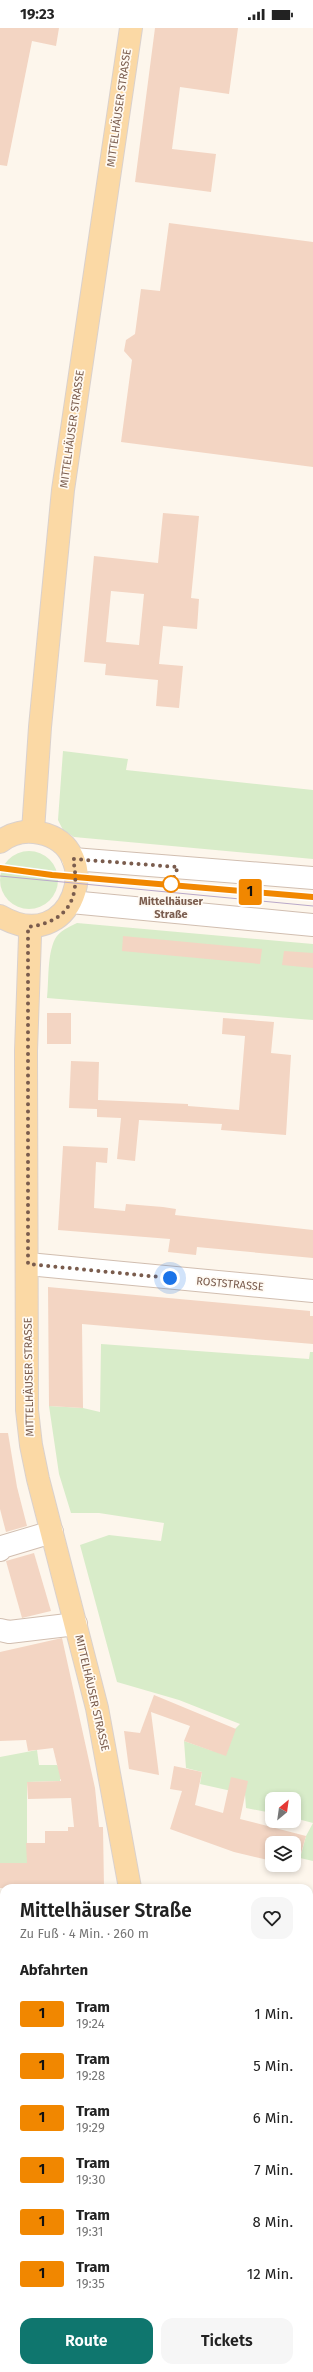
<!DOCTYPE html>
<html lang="de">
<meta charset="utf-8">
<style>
body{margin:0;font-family:"Fira Sans",sans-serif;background:#f6f6f6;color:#222;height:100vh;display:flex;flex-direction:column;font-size:15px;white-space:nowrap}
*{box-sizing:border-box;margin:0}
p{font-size:13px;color:#767676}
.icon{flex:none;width:22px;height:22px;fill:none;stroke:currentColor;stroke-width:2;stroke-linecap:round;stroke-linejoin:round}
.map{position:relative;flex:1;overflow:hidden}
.panel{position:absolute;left:0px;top:1856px;width:313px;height:488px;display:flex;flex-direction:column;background:#fff;border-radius:12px 12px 0 0;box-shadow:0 2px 6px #0003}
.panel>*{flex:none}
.badge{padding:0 8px;border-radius:3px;font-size:14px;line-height:26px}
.needle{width:26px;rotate:29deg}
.buttons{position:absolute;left:265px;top:1764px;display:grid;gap:8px}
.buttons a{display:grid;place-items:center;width:36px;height:36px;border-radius:8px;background:#fff;box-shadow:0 2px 6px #0003;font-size:20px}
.you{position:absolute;width:20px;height:20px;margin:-10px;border:3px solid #fff;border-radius:50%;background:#1a73e8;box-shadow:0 0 0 6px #1a73e833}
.map>.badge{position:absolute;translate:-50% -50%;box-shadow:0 0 0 2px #fff}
h2{padding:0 20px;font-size:15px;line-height:36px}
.round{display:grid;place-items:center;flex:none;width:42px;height:42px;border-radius:12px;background:#f6f6f6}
.summary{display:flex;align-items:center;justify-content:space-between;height:68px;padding:0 20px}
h1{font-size:19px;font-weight:600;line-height:30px}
.primary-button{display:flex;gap:8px;margin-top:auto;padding:8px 20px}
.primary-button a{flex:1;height:46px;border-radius:12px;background:#0f766e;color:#fff;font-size:16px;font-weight:600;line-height:46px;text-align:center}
.primary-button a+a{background:#f6f6f6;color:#222}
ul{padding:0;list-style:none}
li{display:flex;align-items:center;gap:12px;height:52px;padding:0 20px}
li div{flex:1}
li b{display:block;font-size:15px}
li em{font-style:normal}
li .badge{min-width:44px;font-weight:700;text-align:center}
.status{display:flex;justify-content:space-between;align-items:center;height:28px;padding:0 20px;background:#fff;direction:ltr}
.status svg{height:11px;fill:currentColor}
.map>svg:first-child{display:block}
.green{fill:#d8ecc9}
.building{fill:#f3d5c3;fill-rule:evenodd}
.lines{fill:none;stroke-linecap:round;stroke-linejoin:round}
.minor-casing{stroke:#d1beb0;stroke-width:24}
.major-casing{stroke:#dad1cd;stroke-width:24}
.minor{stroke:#fff;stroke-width:22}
.major{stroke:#fbd9a5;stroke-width:22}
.tram{stroke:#b9a8c9;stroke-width:1}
.line-casing{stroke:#fff;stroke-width:9}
.line{stroke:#f18700;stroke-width:6}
.walk{stroke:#7a5c4d;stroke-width:4;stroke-dasharray:0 7.2}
.stop-dot{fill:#fff;stroke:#f18700;stroke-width:2}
.labels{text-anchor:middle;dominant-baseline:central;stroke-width:3.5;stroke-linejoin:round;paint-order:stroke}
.street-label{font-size:11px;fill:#7a5c4d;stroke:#fffaf3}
.stop-label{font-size:11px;font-weight:bold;fill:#7a5c4d;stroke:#fffaf3}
</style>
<div class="status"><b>19:23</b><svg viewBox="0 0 49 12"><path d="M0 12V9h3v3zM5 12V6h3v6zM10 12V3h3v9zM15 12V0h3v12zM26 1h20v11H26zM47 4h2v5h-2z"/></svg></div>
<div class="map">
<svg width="313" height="2344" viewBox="0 0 313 2344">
<rect width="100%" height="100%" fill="#fdf6ec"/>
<g class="green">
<path d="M63 723 128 731 126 742 313 762V831L74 809 63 802 58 792Z"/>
<circle cx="29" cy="852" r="29"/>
<path d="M77 895 313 916V992L47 970C49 953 47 927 55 911 59 903 69 899 77 895Z"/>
<path d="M101 1316 309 1331 310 1324H313V1833L300 1830 306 1808 313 1795 294 1790V1771H272V1785L246 1780 245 1766 200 1756 202 1744 186 1740 184 1713 213 1723 240 1696 179 1672 117 1654 80 1517 109 1507 161 1513 164 1495 99 1485H71L59 1446 49 1378 83 1380 100 1384Z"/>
<path d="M37 1722 39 1737H57L69 1751H60V1753L27 1754V1835H0V1729Z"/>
<path d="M0 2026H4V2148L0 2147Z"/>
<path d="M309 2047 313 2048V2197L309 2200Z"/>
<path d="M0 2251 4 2252V2304L0 2303Z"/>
<path d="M4 2314V2340H51L50 2344H0V2330Z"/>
<path d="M129 2340H172L168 2344H129Z"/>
</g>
<g class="building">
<path d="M0 0H59L56 18 32 13 7 138 0 137Z"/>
<path d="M155 0H238L229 66 180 59 172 121 216 126 211 164 135 154Z"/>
<path d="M169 195 313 214V439L121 414 132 332 124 323 126 312 135 306 141 261 160 263Z"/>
<path d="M163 485 199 488 191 570 199 571 197 601 163 598 159 636 183 638 179 680 156 678 158 652 105 647 106 636 84 634 94 528 158 535ZM111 563 144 566 139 617 106 614Z"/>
<path d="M123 908 262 921 260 936 122 923Z"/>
<path d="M284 923 313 925V940L282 937Z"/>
<rect x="47" y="985" width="24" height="31"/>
<path d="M223 990 274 994 271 1025 291 1027 286 1107 221 1102 222 1096 139 1092 135 1133 117 1131 121 1090 97 1089V1081L69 1080 71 1033 99 1034 98 1072 188 1076V1078L239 1082 245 1008 222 1006Z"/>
<path d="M63 1118 108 1120 107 1135 96 1134 94 1180 125 1183 126 1176 163 1179 176 1181 175 1187 313 1202V1230L197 1219 196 1227 168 1224 170 1211 58 1202Z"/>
<path d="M48 1259 310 1283V1288H313V1316L82 1296 83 1380 49 1378Z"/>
<path d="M0 1405H8L17 1459 27 1498 6 1504 0 1481Z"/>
<path d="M34 1525 51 1583 22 1590 6 1533Z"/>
<path d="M62 1610 95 1760 99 1799H103L104 1860H0V1835H27L26 1815H45V1803H68V1799H74L71 1770 28 1771 27 1754 61 1753 53 1720 28 1723 26 1712 0 1713V1624Z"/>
<path d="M154 1667 236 1701 226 1728 184 1713 190 1698 151 1684 159 1747 129 1741 124 1703 140 1705Z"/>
<path d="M174 1738 202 1744 195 1777 223 1785 231 1749 248 1753 240 1791 306 1808 297 1839 288 1837H294V1815H272V1833L234 1824 170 1801 182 1763 170 1761Z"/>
</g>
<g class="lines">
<g class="minor-casing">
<g id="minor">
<path d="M73 831 313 850"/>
<path d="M71 874 313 897"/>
<path d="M28 1236 313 1263"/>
<path d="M0 1522 2 1519 52 1504"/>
<path d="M0 1602 9 1604 76 1596"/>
<path d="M0 1937H4"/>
<path d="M309 1957 313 1958"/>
<path d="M0 2198 4 2200"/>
<path d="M309 2228 313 2224"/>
<path d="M203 2344 207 2340"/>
</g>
</g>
<g class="major-casing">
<g id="major">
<path d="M33 803 40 699 63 462 131 0"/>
<path d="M0 814C11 805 26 802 40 805 108 819 73 931 0 888"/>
<path d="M28 899 30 908 26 1023 27 1382 31 1417 38 1451 97 1680 130 1860"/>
<path d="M104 2344V2340"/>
</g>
</g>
<use href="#minor" class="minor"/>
<use href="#major" class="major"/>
<g class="tram">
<path d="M0 840 52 847 313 869"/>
<path d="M0 848 313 878"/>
</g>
</g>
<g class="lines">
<g class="line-casing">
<path id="line" d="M0 840 52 847 313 869"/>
</g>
<use href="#line" class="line"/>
<path class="walk" d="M170 1250 28 1236V899C69 894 81 869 73 831L178 839 171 856"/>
</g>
<circle class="stop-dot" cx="171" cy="856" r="8"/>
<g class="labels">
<g class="street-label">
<text transform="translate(119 80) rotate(-82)">MITTELHÄUSER STRASSE</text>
<text transform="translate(72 401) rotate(-82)">MITTELHÄUSER STRASSE</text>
<text transform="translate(230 1256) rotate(5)">ROSTSTRASSE</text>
<text transform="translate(29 1349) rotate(-91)">MITTELHÄUSER STRASSE</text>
<text transform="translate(92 1665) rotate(77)">MITTELHÄUSER STRASSE</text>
</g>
<g class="stop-label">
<text x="171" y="873">Mittelhäuser<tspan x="171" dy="13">Straße</tspan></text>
</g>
</g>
</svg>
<div class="buttons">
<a><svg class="needle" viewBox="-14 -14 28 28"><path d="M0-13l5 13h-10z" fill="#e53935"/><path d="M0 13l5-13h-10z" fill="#767676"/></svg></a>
<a><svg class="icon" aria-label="layers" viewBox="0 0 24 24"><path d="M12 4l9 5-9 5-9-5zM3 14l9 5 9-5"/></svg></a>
</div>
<div class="you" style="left:170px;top:1250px"></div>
<b class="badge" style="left:250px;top:864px;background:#f18700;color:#111">1</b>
<section class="panel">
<div class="summary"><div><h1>Mittelhäuser Straße</h1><p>Zu Fuß · 4 Min. · 260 m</p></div><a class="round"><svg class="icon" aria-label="heart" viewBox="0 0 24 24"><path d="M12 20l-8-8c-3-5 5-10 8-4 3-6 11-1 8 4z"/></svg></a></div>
<h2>Abfahrten</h2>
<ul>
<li><span class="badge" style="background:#f18700;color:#111">1</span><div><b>Tram</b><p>19:24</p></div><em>1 Min.</em></li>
<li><span class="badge" style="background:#f18700;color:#111">1</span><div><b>Tram</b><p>19:28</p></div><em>5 Min.</em></li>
<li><span class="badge" style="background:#f18700;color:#111">1</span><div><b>Tram</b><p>19:29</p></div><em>6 Min.</em></li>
<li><span class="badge" style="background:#f18700;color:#111">1</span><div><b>Tram</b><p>19:30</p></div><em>7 Min.</em></li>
<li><span class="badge" style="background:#f18700;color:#111">1</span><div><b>Tram</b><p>19:31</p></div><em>8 Min.</em></li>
<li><span class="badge" style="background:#f18700;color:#111">1</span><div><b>Tram</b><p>19:35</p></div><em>12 Min.</em></li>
</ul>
<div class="primary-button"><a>Route</a><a>Tickets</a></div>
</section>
</div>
